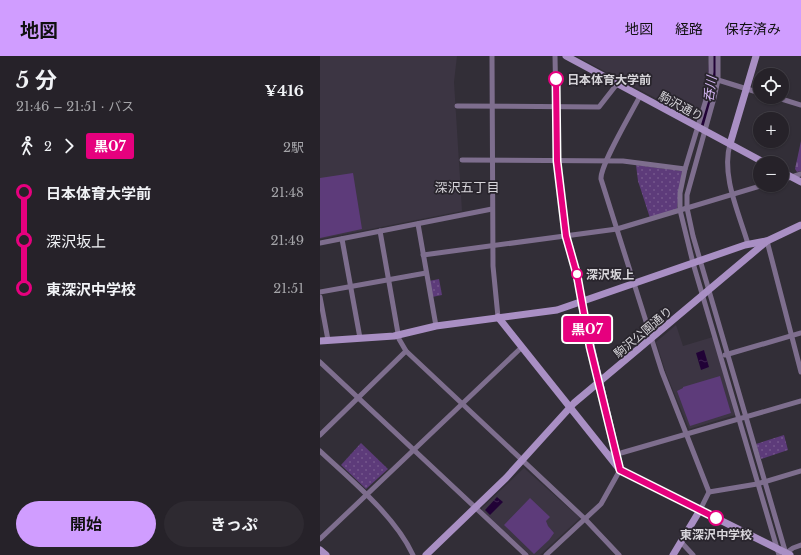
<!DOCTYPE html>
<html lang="ja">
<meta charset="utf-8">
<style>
body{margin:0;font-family:"Libre Baskerville","Noto Sans JP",serif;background:#2e2a31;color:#f1f3f6;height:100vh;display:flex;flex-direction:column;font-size:15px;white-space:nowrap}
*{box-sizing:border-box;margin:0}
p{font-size:13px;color:#a4a4a8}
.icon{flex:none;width:22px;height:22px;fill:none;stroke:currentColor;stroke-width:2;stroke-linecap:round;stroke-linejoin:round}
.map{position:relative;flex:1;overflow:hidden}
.sheet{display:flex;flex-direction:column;background:#262229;width:320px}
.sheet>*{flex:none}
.badge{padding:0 8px;border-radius:3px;font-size:14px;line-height:26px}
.controls{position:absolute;left:433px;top:12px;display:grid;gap:8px}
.controls a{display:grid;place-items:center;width:36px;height:36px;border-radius:50%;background:#262229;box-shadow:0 1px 3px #0004,0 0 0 1px #423f46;font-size:20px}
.map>.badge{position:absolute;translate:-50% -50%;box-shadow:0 0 0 2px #fff}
.legs{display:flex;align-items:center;gap:6px;height:44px;padding:0 16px;font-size:13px}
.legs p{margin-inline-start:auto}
.head{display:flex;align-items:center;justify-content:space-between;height:68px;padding:0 16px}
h1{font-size:22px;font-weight:700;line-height:30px}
.action{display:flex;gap:8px;margin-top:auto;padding:8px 16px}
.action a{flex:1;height:46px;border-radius:24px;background:#d09dff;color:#111;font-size:16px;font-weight:700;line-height:46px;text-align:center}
.action a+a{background:#2e2a31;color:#f1f3f6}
ul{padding:0 16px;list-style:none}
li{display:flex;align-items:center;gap:14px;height:48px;font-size:15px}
li i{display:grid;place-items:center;width:6px;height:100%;margin:0 5px;background:currentColor}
li i::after{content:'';width:10px;height:10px;margin:-5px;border:3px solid;border-radius:50%;background:#262229}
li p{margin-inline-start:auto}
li:first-child i{background:linear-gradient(#0000 50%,currentColor 0)}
li:last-child i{background:linear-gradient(currentColor 50%,#0000 0)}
header{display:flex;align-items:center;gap:24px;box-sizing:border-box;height:56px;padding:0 20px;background:#d09dff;color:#111}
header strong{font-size:19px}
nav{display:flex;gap:22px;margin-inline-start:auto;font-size:14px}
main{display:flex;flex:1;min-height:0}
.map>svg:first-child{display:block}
.built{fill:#3c3543}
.green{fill:#5d3b7a}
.cemetery{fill:url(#cemetery-stones)}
.park{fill:url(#park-dots)}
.water{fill:url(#water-ripples)}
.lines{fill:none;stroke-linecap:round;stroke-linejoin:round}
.river{stroke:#210236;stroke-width:9}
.street{stroke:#7e6e8e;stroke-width:5}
.secondary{stroke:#a98fc4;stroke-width:7}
.line-1-casing{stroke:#fff;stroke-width:9}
.line-1{stroke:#e6007e;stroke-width:6}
.stop-1-dot{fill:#fff;stroke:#e6007e;stroke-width:2}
.labels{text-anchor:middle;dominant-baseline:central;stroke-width:3.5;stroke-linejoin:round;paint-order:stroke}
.stop-label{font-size:12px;font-weight:bold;fill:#d7d5da;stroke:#29252d;text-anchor:start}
.street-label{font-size:12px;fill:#d7d5da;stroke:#29252d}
.water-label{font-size:13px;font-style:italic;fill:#d4b6f3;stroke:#29252d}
.neighbourhood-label{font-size:13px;fill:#d7d5da;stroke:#29252d}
</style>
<header>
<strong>地図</strong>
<nav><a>地図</a><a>経路</a><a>保存済み</a></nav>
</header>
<main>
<section class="sheet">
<div class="head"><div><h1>5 分</h1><p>21:46 – 21:51 · バス</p></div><b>¥416</b></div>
<div class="legs"><svg class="icon" aria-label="walk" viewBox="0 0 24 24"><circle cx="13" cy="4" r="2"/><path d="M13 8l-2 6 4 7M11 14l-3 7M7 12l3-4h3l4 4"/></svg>2<svg class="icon" aria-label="forward" viewBox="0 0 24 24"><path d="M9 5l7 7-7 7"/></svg><b class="badge" style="background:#e6007e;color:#fff">黒07</b><p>2駅</p></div>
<ul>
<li><i style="color:#e6007e"></i><b>日本体育大学前</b><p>21:48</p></li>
<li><i style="color:#e6007e"></i><span>深沢坂上</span><p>21:49</p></li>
<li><i style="color:#e6007e"></i><b>東深沢中学校</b><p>21:51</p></li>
</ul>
<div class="action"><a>開始</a><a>きっぷ</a></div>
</section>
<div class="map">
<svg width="481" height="499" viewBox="0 0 481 499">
<defs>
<pattern id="cemetery-stones" width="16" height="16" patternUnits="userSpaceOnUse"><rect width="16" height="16" fill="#5d3b7a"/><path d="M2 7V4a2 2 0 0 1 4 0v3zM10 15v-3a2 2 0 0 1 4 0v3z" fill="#74568c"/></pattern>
<pattern id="park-dots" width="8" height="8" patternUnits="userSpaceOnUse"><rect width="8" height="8" fill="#5d3b7a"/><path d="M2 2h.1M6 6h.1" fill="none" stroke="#74568c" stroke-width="1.8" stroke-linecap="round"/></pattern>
<pattern id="water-ripples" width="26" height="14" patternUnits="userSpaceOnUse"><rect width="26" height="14" fill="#210236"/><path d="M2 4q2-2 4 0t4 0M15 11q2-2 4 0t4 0" fill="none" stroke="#402652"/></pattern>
</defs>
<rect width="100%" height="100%" fill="#322e37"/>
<g class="built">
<path d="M0 0H137L134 26 142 155 0 183Z"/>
<path d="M256 0H389L388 29 378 61 375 63Z"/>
<path d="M356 269 363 290 393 281 415 359 369 373 346 317 336 286Z"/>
<path d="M204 412 260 462 220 499H210L162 455V452Z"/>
</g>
<g class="green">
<path d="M33 117 42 173 0 182V122Z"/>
<path d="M400 320 411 357 370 370 357 335 363 332V331Z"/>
<path d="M210 442 230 461 226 465 228 470 234 477 229 484 214 498 184 469Z"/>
</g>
<path class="cemetery" d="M481 85V115L477 116 475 113Z"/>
<g class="park">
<path d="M392 0H396L395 24 387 63 383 61Z"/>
<path d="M316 109 362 115 357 153 330 162 318 125Z"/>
<path d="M119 223 122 239 112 241 109 225Z"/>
<path d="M464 379 468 394 441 403 436 388Z"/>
<path d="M41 387 68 413 46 433 21 409Z"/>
</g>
<g class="water">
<path d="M384 294 389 311 381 314 376 297Z"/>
<path d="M177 441 183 446 170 459 165 454Z"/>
</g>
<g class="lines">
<path class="river" d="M384 65 391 40 394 0"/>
<g class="street">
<path d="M172 0 173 210 178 261"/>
<path d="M235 0 237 105 246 180 257 219 261 247"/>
<path d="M391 0V16L388 37 365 113 360 137V154L373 207 459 499"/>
<path d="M398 0V24L394 42 367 139V152L373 180 466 498"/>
<path d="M398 24 440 37"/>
<path d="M320 40C312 56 280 109 281 123L342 316 389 436 380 454"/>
<path d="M455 41 481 49"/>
<path d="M137 50 279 51 297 28"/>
<path d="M410 88C401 120 419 157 428 188"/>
<path d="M142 104 303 105 365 113"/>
<path d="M462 124 481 118"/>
<path d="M98 168 116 270"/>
<path d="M60 175 79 283 86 295 265 463 299 499"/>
<path d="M22 183 40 282"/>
<path d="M447 185 481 316"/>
<path d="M0 187 172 153"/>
<path d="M103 199 297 173 444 129"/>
<path d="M0 236 106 217"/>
<path d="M0 241 8 284"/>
<path d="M405 299 481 277"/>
<path d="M0 306 206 499"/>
<path d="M0 379 86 295"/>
<path d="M0 395C31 424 75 460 93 499"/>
<path d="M288 398 301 397 481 345"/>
<path d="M389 436 437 428 481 415"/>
<path d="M0 483 202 291"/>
<path d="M361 486 373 499"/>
<path d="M466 497 473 492 481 489"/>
<path d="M226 499 281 448 300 414"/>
</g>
<g class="secondary">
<path d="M246 0 445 107"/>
<path d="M410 88 436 0"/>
<path d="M462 116 481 126"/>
<path d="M261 247 300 412"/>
<path d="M178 261 300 414 470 499"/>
<path d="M0 285 74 280 116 270 237 254 425 189 446 185"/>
<path d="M0 494 6 499"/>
<path d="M106 499 186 422 254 347 447 185 481 169"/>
<path d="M353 499 380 454"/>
</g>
</g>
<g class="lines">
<g class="line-1-casing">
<path id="line-1" d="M236 23 237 105 246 180 257 219 270 291 300 414 396 462"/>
</g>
<use href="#line-1" class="line-1"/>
</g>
<g class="stop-1-dot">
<circle cx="236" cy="23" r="7"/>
<circle cx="257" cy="218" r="5"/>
<circle cx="396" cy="462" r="7"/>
</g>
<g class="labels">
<g class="stop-label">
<text x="247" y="23">日本体育大学前</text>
<text x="266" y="218">深沢坂上</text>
<text x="396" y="478" text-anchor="middle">東深沢中学校</text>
</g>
<g class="street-label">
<text transform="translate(361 50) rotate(28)">駒沢通り</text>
<text transform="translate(323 276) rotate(-40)">駒沢公園通り</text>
</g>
<g class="water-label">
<text transform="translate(390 33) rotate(-82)">呑川</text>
</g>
<g class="neighbourhood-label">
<text x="147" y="131">深沢五丁目</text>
</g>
</g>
</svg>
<div class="controls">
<a><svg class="icon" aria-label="locate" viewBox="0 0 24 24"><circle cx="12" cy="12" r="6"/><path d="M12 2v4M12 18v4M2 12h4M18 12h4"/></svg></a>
<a>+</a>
<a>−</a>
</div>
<b class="badge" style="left:267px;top:273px;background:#e6007e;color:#fff">黒07</b>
</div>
</main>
